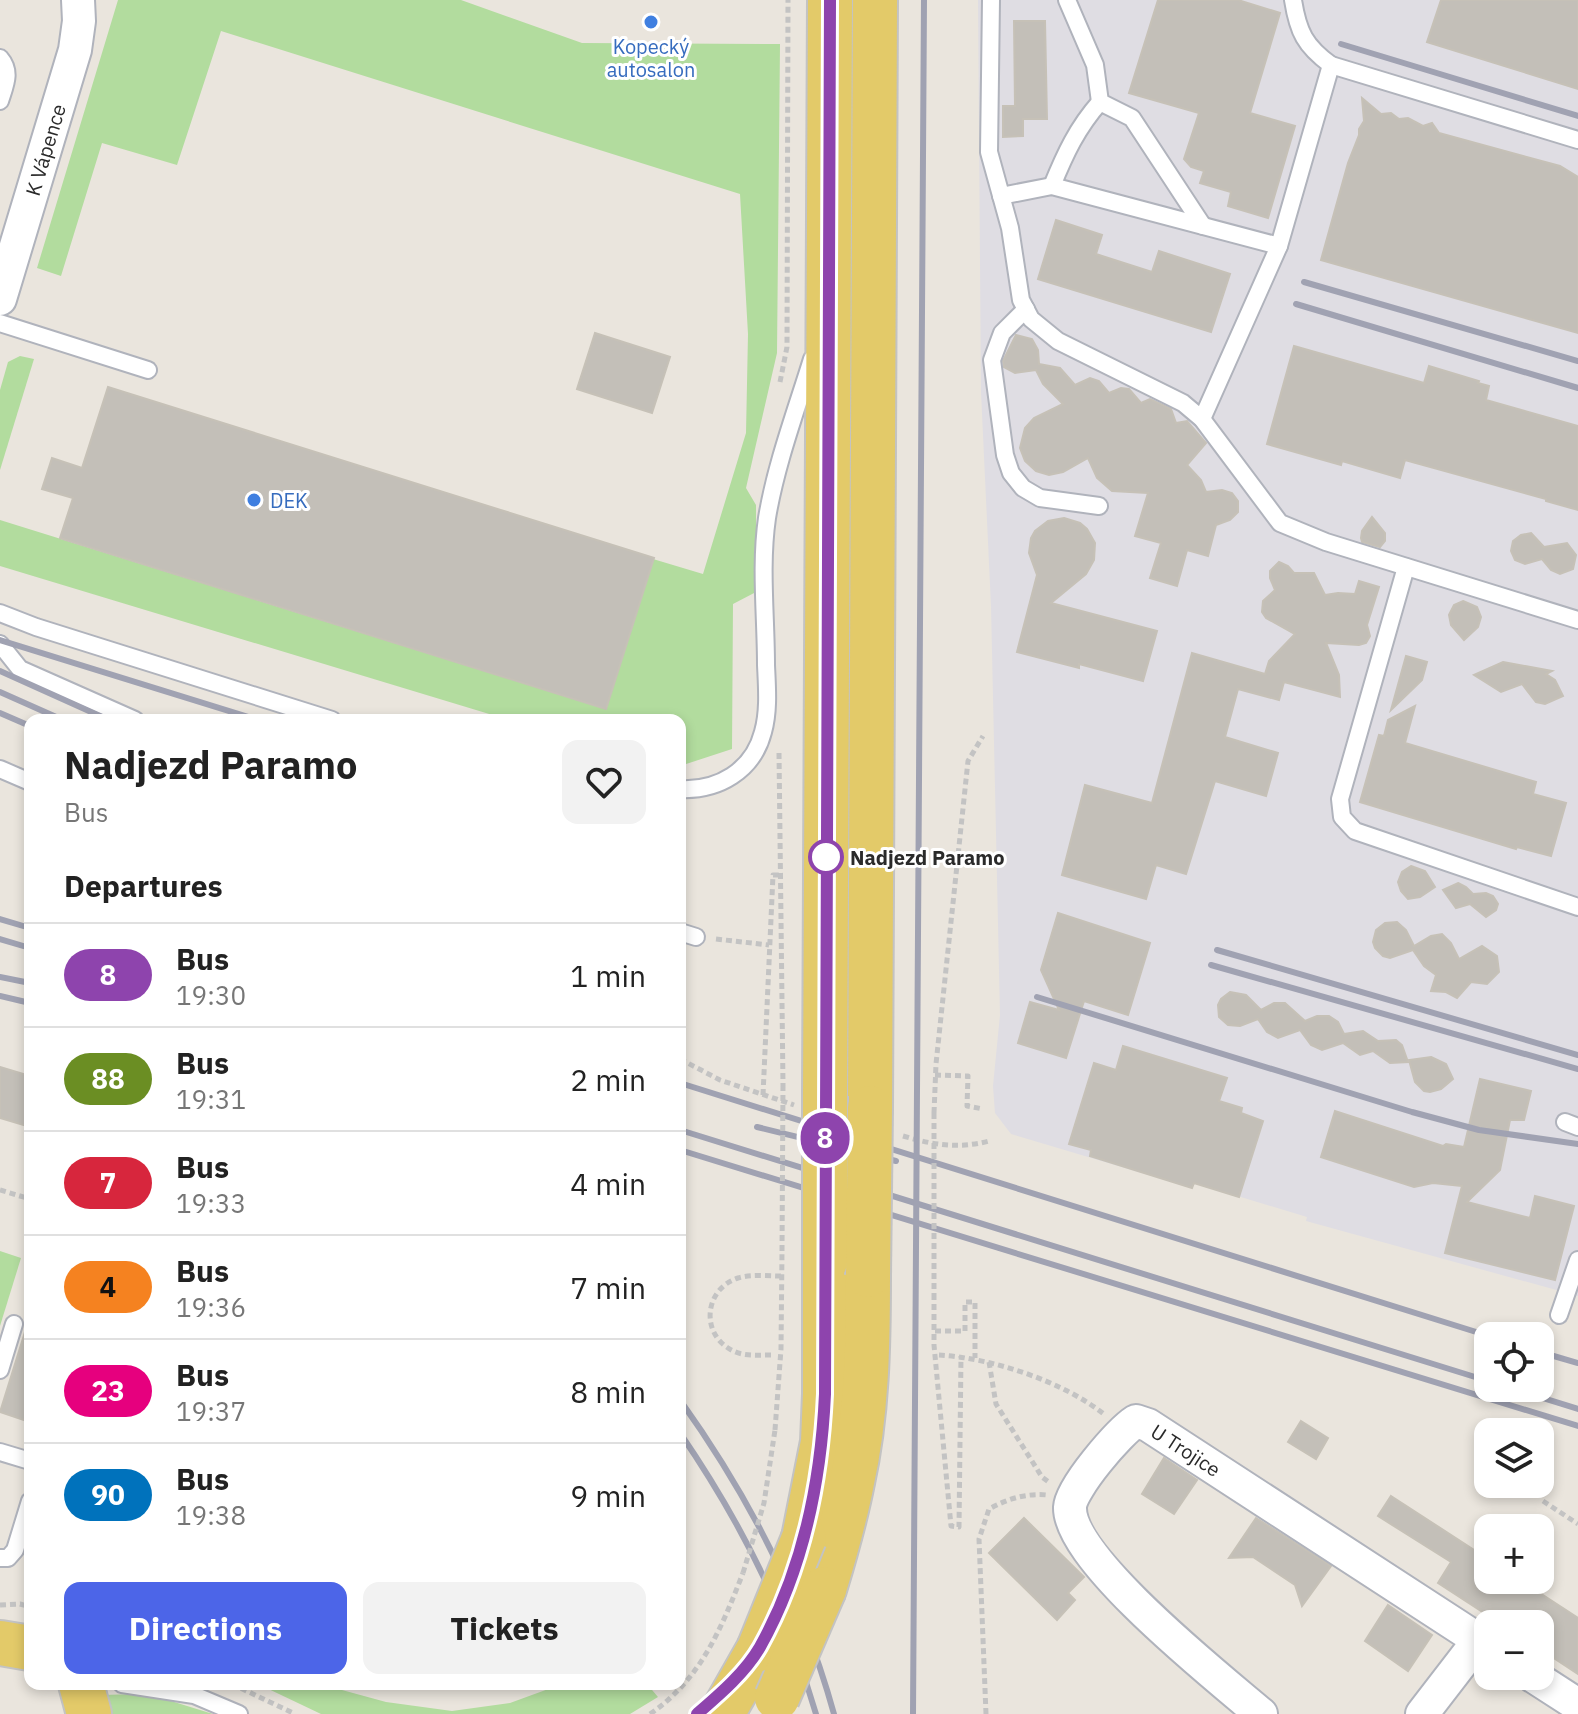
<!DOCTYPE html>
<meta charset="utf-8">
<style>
body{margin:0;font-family:"IBM Plex Sans",sans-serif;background:#f2f2f2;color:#222;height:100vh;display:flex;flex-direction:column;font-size:30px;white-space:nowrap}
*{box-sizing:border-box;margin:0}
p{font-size:26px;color:#767676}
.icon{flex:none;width:44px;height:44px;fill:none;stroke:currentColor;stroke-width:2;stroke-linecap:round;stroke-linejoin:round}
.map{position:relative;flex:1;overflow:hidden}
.sheet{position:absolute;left:24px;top:714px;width:662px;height:976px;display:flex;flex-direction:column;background:#fff;border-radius:16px;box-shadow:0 4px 12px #0003}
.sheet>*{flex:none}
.badge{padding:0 16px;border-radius:26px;font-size:28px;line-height:52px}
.controls{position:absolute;left:1474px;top:1322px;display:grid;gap:16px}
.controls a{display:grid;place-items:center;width:80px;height:80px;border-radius:16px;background:#fff;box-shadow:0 4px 12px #0003;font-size:40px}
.map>.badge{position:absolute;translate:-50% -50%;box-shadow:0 0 0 4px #fff}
h2{padding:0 40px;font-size:30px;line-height:72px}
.round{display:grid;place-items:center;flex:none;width:84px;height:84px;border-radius:16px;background:#f2f2f2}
.headline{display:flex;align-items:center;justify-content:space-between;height:136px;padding:0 40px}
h1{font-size:38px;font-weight:700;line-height:60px}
.cta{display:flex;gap:16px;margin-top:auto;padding:16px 40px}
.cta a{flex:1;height:92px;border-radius:16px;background:#4c65e8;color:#fff;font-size:32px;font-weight:700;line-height:92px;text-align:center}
.cta a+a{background:#f2f2f2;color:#222}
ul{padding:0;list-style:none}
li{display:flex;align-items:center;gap:24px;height:104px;padding:0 40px;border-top:2px solid #e0e0e0}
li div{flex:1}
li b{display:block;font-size:30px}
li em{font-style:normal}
li .badge{min-width:88px;font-weight:700;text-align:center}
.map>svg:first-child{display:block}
.industrial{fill:#dfdde3}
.green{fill:#b2dc9e}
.building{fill:#c3bfb8;stroke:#c6c1b7;stroke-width:2}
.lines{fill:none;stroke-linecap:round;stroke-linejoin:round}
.lane-casing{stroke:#b0b3bc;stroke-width:20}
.street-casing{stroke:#b0b3bc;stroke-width:36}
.primary-casing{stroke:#c3c3c3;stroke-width:48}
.path{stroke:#c3c3c3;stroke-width:5;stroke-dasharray:6 4;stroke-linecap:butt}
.lane{stroke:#fff;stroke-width:16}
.street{stroke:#fff;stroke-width:32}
.primary{stroke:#e3ca69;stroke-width:44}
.rail{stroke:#a0a2b2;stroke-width:6}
.primary-bridge-casing{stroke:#c3c3c3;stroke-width:48;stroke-linecap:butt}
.path-bridge{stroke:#c3c3c3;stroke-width:5;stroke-dasharray:6 4;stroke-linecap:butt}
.primary-bridge{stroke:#e3ca69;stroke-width:44}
.line-casing{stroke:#fff;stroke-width:18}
.line{stroke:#8e44ad;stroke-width:12}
.shop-dot{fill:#3f7fe0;stroke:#fff;stroke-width:3}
.stop-dot{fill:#fff;stroke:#8e44ad;stroke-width:4}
.labels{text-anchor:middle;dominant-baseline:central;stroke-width:6;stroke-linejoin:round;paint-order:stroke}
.shop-label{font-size:20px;fill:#366cbe;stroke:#fff}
.street-label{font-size:20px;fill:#2a2a2a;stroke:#fff}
.stop-label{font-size:20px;font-weight:bold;fill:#2a2a2a;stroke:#fff;text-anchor:start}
</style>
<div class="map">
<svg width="1578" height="1714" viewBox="0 0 1578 1714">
<rect width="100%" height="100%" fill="#eae5dd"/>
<path class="industrial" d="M978 0H1578V1296L1306 1221 1307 1217 1195 1183 1192 1188 1011 1134 995 1113 993 1086 1000 1015 991 606 981 392Z"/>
<g class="green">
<path d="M118 0H461L582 43 780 44 777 353 746 488 756 505V592L733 604 732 749 680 766V720H509L0 566V520L606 709 653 559 703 574 746 433 748 334 740 194 221 31 177 165 102 143 61 276 37 268Z"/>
<path d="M20 356 34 359 0 470V390L8 362Z"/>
<path d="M0 1251 21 1258 0 1326Z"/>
<path d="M258 1684H320L386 1702 452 1711 510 1703 562 1684H647L658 1697 630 1714H321Z"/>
<path d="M135 1694 158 1697 213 1714H100L102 1695Z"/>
</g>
<g class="building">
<path d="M1158 0H1238L1280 13 1250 113 1295 126 1268 218 1228 206 1231 192 1200 183 1204 171 1191 167 1184 159 1199 113 1129 93Z"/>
<path d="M1441 0H1578V89L1427 42Z"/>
<path d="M1014 21H1045L1047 119H1023V136L1003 137V106H1015Z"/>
<path d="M1362 98 1381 114 1391 113 1399 119 1408 118 1423 126 1432 123 1439 133 1560 166 1578 177V333L1321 260 1348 163 1359 135V129L1364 121Z"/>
<path d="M1056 220 1102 235 1096 254 1152 272 1159 251 1230 274 1211 332 1038 279Z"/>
<path d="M595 333 670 357 652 413 577 389Z"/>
<path d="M1016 335 1032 339 1038 350 1039 364 1060 368 1075 385 1090 378 1099 381 1109 393 1121 388 1129 389 1141 403 1150 399 1171 409 1176 423 1187 421 1206 443 1187 465 1201 480 1206 492 1222 490 1232 493 1238 501V512L1230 520 1216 525 1208 556 1187 550 1177 586 1150 578 1161 543 1135 536 1148 493 1112 491 1097 478 1088 458 1063 472 1049 475 1036 471 1025 461 1020 448 1025 428 1034 418 1063 404 1043 384 1036 370 1015 373 1004 367 1003 361Z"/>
<path d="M1294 346 1424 383 1429 366 1479 381 1478 383 1489 386 1486 400 1578 426V510L1546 501V499L1405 460 1400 478 1342 461 1341 465 1267 444Z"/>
<path d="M108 387 654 558 606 709 60 538 73 498 42 489 52 458 82 468Z"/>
<path d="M1372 517 1385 533V541L1380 547 1362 542 1361 538 1362 531Z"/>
<path d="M1064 518 1080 523 1087 529 1095 543 1094 560 1086 574 1051 603 1157 631 1143 681 1079 664V668L1017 652 1037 575 1029 553 1031 538 1035 531 1048 521Z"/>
<path d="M1531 533 1544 547 1567 543 1576 555 1573 569 1560 574 1551 570 1542 559 1525 564 1515 560 1511 551 1513 541 1521 535Z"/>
<path d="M1279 562 1288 566 1294 573H1314L1325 595 1338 593 1355 594 1359 581 1379 587 1367 625 1370 636 1366 643 1359 645 1326 643 1339 675 1340 697 1284 682 1279 700 1238 689 1225 737 1278 753 1266 796 1215 781 1186 874 1156 865 1146 899 1062 875 1085 785 1152 803 1192 653 1265 674 1269 661 1295 634 1266 618 1262 612 1263 601 1275 590 1270 578V571Z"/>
<path d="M1463 601 1477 607 1481 617 1478 627 1464 640 1451 625 1449 615 1454 605Z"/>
<path d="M1406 656 1427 662 1422 680 1391 710Z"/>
<path d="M1503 662 1552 671 1546 674 1555 680 1563 696 1545 704 1536 702 1522 684 1501 692 1474 675Z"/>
<path d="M1415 706 1405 743 1536 782 1533 794 1566 803 1551 856 1517 847 1516 849 1360 802 1379 735 1384 736 1388 720Z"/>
<path d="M1411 866 1425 871 1435 887 1420 897 1408 899 1401 891 1398 882 1402 872Z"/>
<path d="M1458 883 1466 887 1473 894 1486 893 1493 896 1498 904 1496 910 1486 917 1470 904 1456 908 1443 890Z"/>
<path d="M1058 913 1150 943 1128 1015 1084 1001 1066 1058 1018 1043 1030 1002 1059 1010 1041 970Z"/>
<path d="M1397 922 1406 930 1414 946 1431 936 1442 934 1451 943 1459 959 1482 946 1497 956 1499 972 1487 984 1471 982 1457 998 1446 992 1431 991 1436 975 1424 966 1413 950 1390 958 1383 956 1375 948 1373 942 1376 930 1385 923Z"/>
<path d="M1230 992 1246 995 1261 1010 1274 1003H1285L1305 1021 1317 1016H1329L1338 1022 1344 1034 1363 1031 1378 1041 1396 1040 1402 1045 1408 1062 1390 1063 1373 1051 1360 1055 1343 1043 1322 1050 1311 1045 1300 1030 1278 1038 1267 1032 1258 1019 1240 1026 1228 1025 1219 1017 1218 1005 1221 999Z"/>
<path d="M1123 1046 1227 1078 1219 1101 1242 1108 1241 1113 1263 1121 1239 1197 1194 1183 1192 1188 1090 1156 1091 1150 1069 1144 1094 1063 1116 1070Z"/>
<path d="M1431 1057 1446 1064 1453 1079 1441 1089 1430 1092 1424 1091 1415 1082 1409 1060Z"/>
<path d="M0 1067 30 1076V1127L0 1118Z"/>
<path d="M1480 1079 1531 1091 1524 1120H1510L1500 1170 1467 1202 1530 1218 1535 1196 1574 1206 1555 1280 1445 1253 1462 1186 1433 1183 1414 1187 1321 1157 1335 1111 1443 1146 1446 1144 1464 1147Z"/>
<path d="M25 1332 30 1333V1422L0 1412Z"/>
<path d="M1301 1421 1328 1438 1316 1459 1288 1442Z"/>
<path d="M1164 1458 1197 1480 1174 1514 1142 1494Z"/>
<path d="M1391 1496 1488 1559V1580H1520L1578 1618V1674L1540 1649V1624H1501L1438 1583 1451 1562 1378 1516Z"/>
<path d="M1024 1518 1084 1577 1068 1593 1075 1600 1057 1620 989 1553Z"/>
<path d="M1256 1518 1331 1566 1302 1606 1295 1585 1253 1557 1229 1558Z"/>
<path d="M1388 1605 1432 1635 1408 1671 1365 1641Z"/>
</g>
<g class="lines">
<g class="lane-casing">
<g id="lane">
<path d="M991 0 989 152 1010 228 1021 300 1031 319 1058 341 1183 403 1202 419 1280 523 1326 542 1578 620"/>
<path d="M1067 0 1095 65 1100 102 1132 118 1203 226"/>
<path d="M0 58C12 72 5 85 0 101"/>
<path d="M1331 65 1578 140"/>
<path d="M1052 186C1065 154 1077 128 1100 102"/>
<path d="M1001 196 1052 186 1279 246"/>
<path d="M1026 309 1002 333 992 360 1005 455 1011 473 1023 488 1040 498 1099 506"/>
<path d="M0 323 148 370"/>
<path d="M1202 419 1279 246 1331 65C1305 46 1298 32 1293 0"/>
<path d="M1406 567 1340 799 1342 817 1355 831 1578 907"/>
<path d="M0 613 36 627 332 720"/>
<path d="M0 644 20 669 135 720"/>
<path d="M0 769 30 782"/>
<path d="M680 789C718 791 753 771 763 732 769 711 767 687 766 665 766 617 760 566 767 518 776 464 796 411 812 359"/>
<path d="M680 932 696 937"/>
<path d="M1565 1122 1578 1127"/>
<path d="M1559 1315 1578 1260"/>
<path d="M0 1370 14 1324"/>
<path d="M0 1452 30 1461"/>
<path d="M0 1558H8L15 1550 30 1501"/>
<path d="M122 1684 194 1695 239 1714"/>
</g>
</g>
<g class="street-casing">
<g id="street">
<path id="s1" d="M0 299 75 50 79 21 78 0"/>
<path d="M1533 1676 1578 1705"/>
<path id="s2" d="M1261 1714C1220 1679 1068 1559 1070 1507 1071 1488 1119 1432 1136 1421L1148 1425 1488 1646"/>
<path d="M1422 1714 1479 1640"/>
</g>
</g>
<g class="primary-casing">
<g id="primary">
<path d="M825 1096 830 0"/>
<path d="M870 1108 875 0"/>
<path d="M804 1538 823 1442 825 1394V1262"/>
<path d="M824 1589C835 1553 845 1518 852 1482 867 1414 868 1344 868 1275"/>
<path d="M0 1643 30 1648"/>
<path d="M81 1684 89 1714"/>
<path d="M722 1714 759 1649"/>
</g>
</g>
<g class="path">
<path d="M780 382 787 347 788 0"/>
<path d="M779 753 783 1085"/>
<path d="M716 939 769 945"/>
<path d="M680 1059 720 1080 794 1105"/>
<path d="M935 1075 968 1076 967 1106 983 1109"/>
<path d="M763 1095 773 875H783"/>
<path d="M934 1113 936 1064 968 761 983 736"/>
<path d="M903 1136C933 1145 959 1149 989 1141"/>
<path d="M0 1190 30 1199"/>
<path d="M934 1294V1345L951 1526 959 1527 961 1356"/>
<path d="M935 1331H965V1302H975V1358"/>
<path d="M771 1355C756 1355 741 1357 728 1348 700 1330 706 1288 738 1278 751 1274 768 1276 782 1276"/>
<path d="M939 1355C991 1358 1063 1381 1105 1415"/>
<path d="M989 1362 996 1404 1042 1477 1050 1483"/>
<path d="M775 1430 781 1349 782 1251"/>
<path d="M1543 1501 1578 1524"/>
<path d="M0 1605 20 1604 30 1607"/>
<path d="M232 1684 295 1714"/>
<path d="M650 1714C701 1679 721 1629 743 1573"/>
<path d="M986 1714 979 1539 989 1509C1007 1499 1026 1493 1047 1495"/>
</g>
<use href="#lane" class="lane"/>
<use href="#street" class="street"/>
<use href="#primary" class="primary"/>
<g class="rail">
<path d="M1341 44 1578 116"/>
<path d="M1304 282 1578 361"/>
<path d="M1296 304 1578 388"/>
<path d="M0 640 258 720"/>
<path d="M0 671 109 720"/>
<path d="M0 692 63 720"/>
<path d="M0 713 30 726"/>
<path d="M0 919 30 928"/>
<path d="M0 939 30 948"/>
<path d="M1217 950 1578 1055"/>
<path d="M1211 965 1578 1069"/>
<path d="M0 977 30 983"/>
<path d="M0 996 30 1003"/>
<path d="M1037 997 1412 1112 1479 1130 1578 1144"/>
<path d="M680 1083 1489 1336"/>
<path d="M757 1127 896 1161"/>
<path d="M680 1130 1488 1381"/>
<path d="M680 1150 1578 1426"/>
<path d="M1540 1352 1578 1363"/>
<path d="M1511 1388 1578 1409"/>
<path d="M680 1400C748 1495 803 1601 834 1714"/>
<path d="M680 1433C739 1519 787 1613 816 1714"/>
<path d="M913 1714 924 0"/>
</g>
<g class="primary-bridge-casing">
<g id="primary-bridge">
<path d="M825 1262V1096"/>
<path d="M868 1275 870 1108"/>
<path d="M759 1649 804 1538"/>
<path d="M777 1698 824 1589"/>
</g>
</g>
<g class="path-bridge">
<path d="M934 1113V1294"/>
<path d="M782 1251 783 1085"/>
<path d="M743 1573 764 1503 775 1430"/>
</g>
<use href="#primary-bridge" class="primary-bridge"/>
</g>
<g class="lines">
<g class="line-casing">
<path id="line" d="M697 1714C719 1695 745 1673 760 1647 803 1570 821 1481 825 1394L830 0"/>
</g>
<use href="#line" class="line"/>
</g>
<g class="shop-dot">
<circle cx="651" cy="22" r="8"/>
<circle cx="254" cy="500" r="8"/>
</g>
<circle class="stop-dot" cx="826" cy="857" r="16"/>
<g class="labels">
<g class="shop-label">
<text x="651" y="46">Kopecký<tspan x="651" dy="23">autosalon</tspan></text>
<text x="270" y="500" text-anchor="start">DEK</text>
</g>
<g class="street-label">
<text stroke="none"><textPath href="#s1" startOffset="156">K Vápence</textPath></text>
<text stroke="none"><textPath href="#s2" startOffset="454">U Trojice</textPath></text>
</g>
<g class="stop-label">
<text x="850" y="857">Nadjezd Paramo</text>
</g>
</g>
</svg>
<div class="controls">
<a><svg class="icon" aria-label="locate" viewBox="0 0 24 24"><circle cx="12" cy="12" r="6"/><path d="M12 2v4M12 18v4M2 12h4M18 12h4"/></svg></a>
<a><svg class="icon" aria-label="layers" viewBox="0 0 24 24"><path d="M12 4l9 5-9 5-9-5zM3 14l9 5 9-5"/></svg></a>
<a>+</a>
<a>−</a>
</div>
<b class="badge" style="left:825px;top:1138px;background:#8e44ad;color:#fff">8</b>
<section class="sheet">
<div class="headline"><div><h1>Nadjezd Paramo</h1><p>Bus</p></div><a class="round"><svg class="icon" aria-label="heart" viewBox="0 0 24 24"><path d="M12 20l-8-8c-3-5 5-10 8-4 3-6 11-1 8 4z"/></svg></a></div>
<h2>Departures</h2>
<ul>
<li><span class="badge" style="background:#8e44ad;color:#fff">8</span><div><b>Bus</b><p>19:30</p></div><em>1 min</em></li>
<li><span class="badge" style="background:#6b8e23;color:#fff">88</span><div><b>Bus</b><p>19:31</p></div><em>2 min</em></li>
<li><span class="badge" style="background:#d7263d;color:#fff">7</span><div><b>Bus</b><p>19:33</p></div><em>4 min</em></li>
<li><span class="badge" style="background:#f58220;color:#111">4</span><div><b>Bus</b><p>19:36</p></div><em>7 min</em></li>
<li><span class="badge" style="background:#e6007e;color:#fff">23</span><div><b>Bus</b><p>19:37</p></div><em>8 min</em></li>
<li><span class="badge" style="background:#0072bc;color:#fff">90</span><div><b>Bus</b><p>19:38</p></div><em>9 min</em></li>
</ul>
<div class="cta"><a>Directions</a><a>Tickets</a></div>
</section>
</div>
